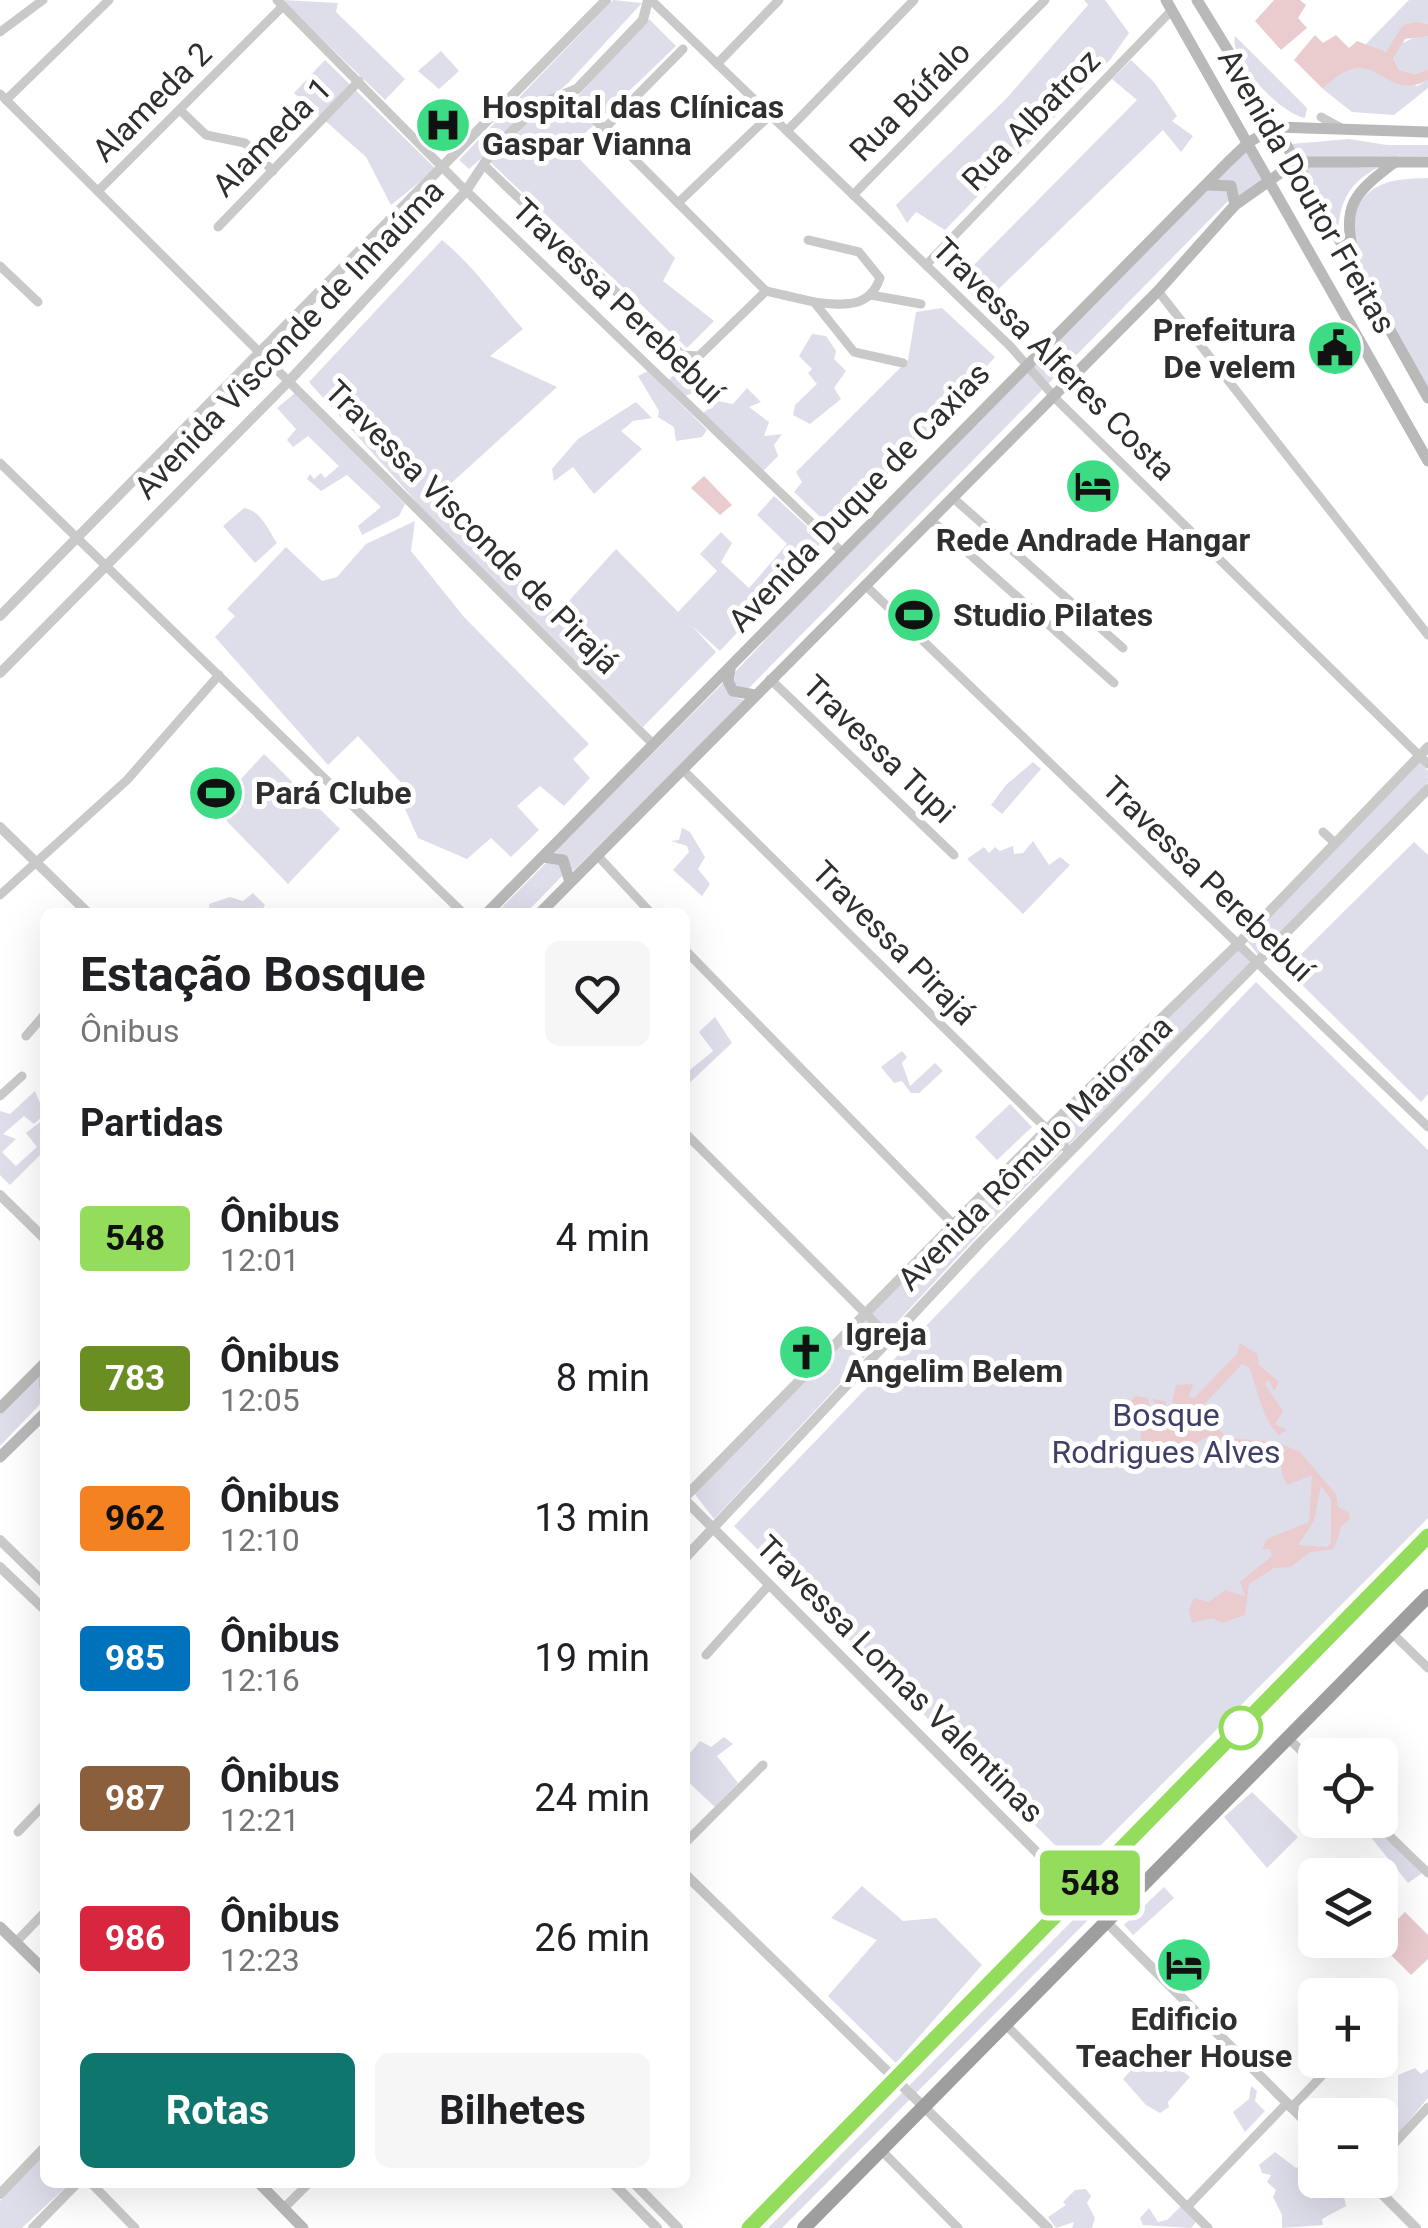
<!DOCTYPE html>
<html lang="pt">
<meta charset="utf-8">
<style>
body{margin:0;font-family:Roboto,sans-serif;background:#f6f6f6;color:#202124;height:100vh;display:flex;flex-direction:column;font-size:38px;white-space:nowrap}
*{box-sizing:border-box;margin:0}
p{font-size:32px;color:#757577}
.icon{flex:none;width:55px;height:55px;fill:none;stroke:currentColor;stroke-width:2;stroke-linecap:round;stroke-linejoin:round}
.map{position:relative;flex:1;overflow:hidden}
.panel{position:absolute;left:40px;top:908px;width:650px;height:1280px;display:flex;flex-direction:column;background:#fff;border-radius:15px;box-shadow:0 10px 40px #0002}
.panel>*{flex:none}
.badge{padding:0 20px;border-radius:8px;font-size:35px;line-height:65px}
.controls{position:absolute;left:1298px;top:1738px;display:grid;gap:20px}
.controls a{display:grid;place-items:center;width:100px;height:100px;border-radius:15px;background:#fff;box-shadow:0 10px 40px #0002;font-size:50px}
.map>.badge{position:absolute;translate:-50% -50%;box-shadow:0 0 0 5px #fff}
h2{padding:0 40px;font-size:38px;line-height:90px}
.round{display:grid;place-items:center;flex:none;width:105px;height:105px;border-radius:15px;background:#f6f6f6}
.summary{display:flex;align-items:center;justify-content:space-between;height:170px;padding:0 40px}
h1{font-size:48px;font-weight:700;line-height:75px}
.button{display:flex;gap:20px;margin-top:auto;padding:20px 40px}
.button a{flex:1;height:115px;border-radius:15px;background:#0f766e;color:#fff;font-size:40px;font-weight:700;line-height:115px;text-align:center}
.button a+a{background:#f6f6f6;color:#202124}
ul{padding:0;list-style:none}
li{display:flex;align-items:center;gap:30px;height:140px;padding:0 40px}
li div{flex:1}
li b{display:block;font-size:38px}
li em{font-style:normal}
li .badge{min-width:110px;font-weight:700;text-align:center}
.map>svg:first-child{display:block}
.green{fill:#dedeeb}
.water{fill:#eacbce;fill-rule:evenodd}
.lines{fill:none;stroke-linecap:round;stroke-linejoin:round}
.minor{stroke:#c9c9c9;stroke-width:9}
.tertiary{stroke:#c9c9c9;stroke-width:10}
.secondary{stroke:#b9b9b9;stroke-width:11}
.trunk{stroke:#9e9e9e;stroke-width:14}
.line-casing{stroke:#fff;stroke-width:22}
.line{stroke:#93dc5c;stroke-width:15}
.stop-dot{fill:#fff;stroke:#93dc5c;stroke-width:5}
.labels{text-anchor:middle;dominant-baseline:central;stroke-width:10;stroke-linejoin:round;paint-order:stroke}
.street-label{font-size:32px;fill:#2f2f2f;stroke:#fff}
.poi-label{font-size:32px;font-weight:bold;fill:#2f2f2f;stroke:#fff;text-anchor:start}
.park-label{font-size:32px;fill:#413f68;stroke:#fff}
</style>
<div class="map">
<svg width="1428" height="2228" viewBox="0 0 1428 2228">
<rect width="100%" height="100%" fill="#fff"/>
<g class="green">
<path d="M282 0 338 3 336 12 405 79 385 100Z"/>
<path d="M613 0 642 3 568 83 469 169 459 160Z"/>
<path d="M1084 0H1105L1129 33 1110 60 945 230 916 212 907 223 896 205 1006 99 1088 5Z"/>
<path d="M1409 0H1428V24L1417 22 1386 52 1363 47Z"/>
<path d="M649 19 676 46 605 114 578 96Z"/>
<path d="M1420 35 1428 36V69L1415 74 1399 70 1393 58 1398 45Z"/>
<path d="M1235 36 1307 108 1305 118C1281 114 1229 60 1235 36Z"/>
<path d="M441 51 459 71 439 89 418 71Z"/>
<path d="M325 60 436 169 391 205 366 157 294 93Z"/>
<path d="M1131 60 1154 82 1177 116 1172 121 1193 136 1181 152 1163 130 982 305 958 281 1137 100 1112 79Z"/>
<path d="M1359 66 1417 86 1428 80V88L1394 115 1352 112 1323 89 1340 71Z"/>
<path d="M564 102 594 125 569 148 675 258 663 281 714 321 687 348 490 162 540 110Z"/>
<path d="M1349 139 1387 145H1428V156L1296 158 1291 144Z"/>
<path d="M1248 147 1265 178 1238 200 1229 182 1213 180Z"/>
<path d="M1300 165 1377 168C1350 183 1340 200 1338 231Z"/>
<path d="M1428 178V391L1362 271 1351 218C1368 181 1391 179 1428 178Z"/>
<path d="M1208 189 1230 190 1232 197 747 690H740L734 682 735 672 865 534Z"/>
<path d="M442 240C474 266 495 298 523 329L490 356 557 387 436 497 558 613 616 549 678 612 717 571 700 554 721 532 732 543 721 562 749 588 787 544 757 515 774 496 823 541 720 651 692 626 716 652 643 727 420 506 309 382Z"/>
<path d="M942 308 995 357 835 531 794 492 802 482 796 472 908 360 916 312Z"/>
<path d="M812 334 826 336 836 351 834 359 846 371 834 388 841 399 810 424 793 415 795 405 817 384 808 373 812 369 799 356Z"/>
<path d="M695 363 707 377 700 390 685 396 669 380 679 367Z"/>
<path d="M648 371 707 430 702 437 676 441 674 427 658 417 659 411 638 376Z"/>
<path d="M747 388 761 402 749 407 769 422 764 436 782 434 774 445 778 456 763 471 703 413 718 401 733 404Z"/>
<path d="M295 393 405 504 399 516 362 535 358 526 381 507 347 475 321 491 307 479 310 474 314 479 321 473 325 478 339 466 308 436 293 447 287 440 296 429 277 408Z"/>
<path d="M636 402 652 418 633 421 621 431 642 449 594 494 573 467 554 481 552 469 578 439Z"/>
<path d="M244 508C262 511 269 532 277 543L255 563 223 526Z"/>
<path d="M415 521 411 551 464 617 589 744 573 759 590 778 564 806 540 786 517 806 539 830 511 857 491 838 467 859 418 838 402 802 407 789 358 736 328 765 215 637 235 616 227 609 286 547 322 581 337 577 366 544Z"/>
<path d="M725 681 734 697 745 700 573 871 563 855 554 852Z"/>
<path d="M264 754 340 829 288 884 214 808Z"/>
<path d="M1419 761 1428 771V783L1259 956 1247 941Z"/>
<path d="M1033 762 1041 769 1002 814 991 805 1006 785Z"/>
<path d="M682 828 690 832 705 857 698 869 710 884 702 896 673 870 689 852 687 846 671 841 679 840Z"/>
<path d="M1033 841 1049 865 1060 857 1070 865 1023 914 967 859 984 847 989 853 995 847 1000 851 1013 846 1014 854 1023 853Z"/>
<path d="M1414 842 1428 855V1094L1421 1102 1286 969Z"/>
<path d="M557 861 564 874 527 912H497L547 862Z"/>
<path d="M253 893 265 905 261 912H210L209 904 230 897 243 901Z"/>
<path d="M1239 948 1254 963 996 1216 714 1519 694 1493 1044 1137Z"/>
<path d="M1256 982 1428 1150V1518L1078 1868 734 1526Z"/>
<path d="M715 1017 732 1043 685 1087V1074L713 1051 699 1032Z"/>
<path d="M902 1051 907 1057 902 1063 910 1086 935 1063 943 1071 919 1093H911L902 1081 894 1083 881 1067Z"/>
<path d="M35 1091 45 1114 34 1124 24 1116 3 1134 16 1139 2 1152 16 1166 37 1147 26 1133 45 1118V1150L10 1185 0 1175V1111L10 1114Z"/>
<path d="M1010 1104 1032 1127 997 1160 975 1137Z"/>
<path d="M45 1370V1399L0 1446V1414Z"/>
<path d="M724 1737 733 1744 717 1756 738 1783 715 1807 685 1779V1759L700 1741 711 1747Z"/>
<path d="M1252 1792 1298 1837 1267 1868 1224 1817Z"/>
<path d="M1366 1820H1370L1424 1872 1408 1883 1361 1825Z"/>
<path d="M862 1886 903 1921 936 1918 982 1965 896 2063 828 1996 877 1940 831 1918Z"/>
<path d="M1164 1887 1174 1898 1133 1935 1124 1925Z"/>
<path d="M1081 1912 1089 1919 782 2228H768Z"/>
<path d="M1164 2055 1190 2077 1168 2102 1169 2107 1160 2113 1146 2105 1123 2079 1142 2058 1156 2063Z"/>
<path d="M1415 2068 1421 2074 1428 2069V2098L1397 2135 1389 2131 1398 2113V2075Z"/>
<path d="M1251 2086 1257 2091 1255 2101 1265 2111 1245 2132 1233 2112 1249 2099Z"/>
<path d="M1275 2152 1296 2168 1310 2161 1318 2180 1305 2193 1311 2199 1330 2180 1366 2183 1344 2197 1346 2206 1322 2219 1323 2225 1282 2228V2215L1273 2197 1276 2190 1267 2182 1271 2175 1262 2173 1259 2165Z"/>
<path d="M43 2154 45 2182 70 2183 22 2228H0V2201Z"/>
<path d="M1086 2189 1091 2196 1087 2203 1095 2218 1092 2228H1072L1074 2222 1056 2228 1048 2217 1066 2205 1063 2202 1075 2190Z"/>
<path d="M1181 2206 1196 2222 1191 2228 1143 2225 1140 2218 1149 2208 1158 2222 1167 2220Z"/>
</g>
<g class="water">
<path d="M1274 0H1300L1306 5 1298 18 1307 28 1281 50 1255 21Z"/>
<path d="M1417 22 1428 24V36L1405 39 1393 58 1399 70 1415 74 1428 69V80C1382 105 1375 35 1323 89L1294 60 1315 35 1323 43 1336 35 1349 48 1357 41 1386 52 1403 25Z"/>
<path d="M704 476 732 505 720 515 691 488Z"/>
<path d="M1240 1343 1257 1354 1259 1365 1279 1382 1274 1391 1269 1380 1265 1384 1283 1411 1275 1424 1287 1430 1279 1435C1263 1422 1257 1388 1249 1367L1242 1364 1188 1422 1201 1428 1211 1423 1228 1438 1276 1442 1300 1452 1336 1494 1338 1507 1349 1513 1350 1519 1341 1527 1334 1549 1310 1552 1291 1567 1274 1568 1249 1584 1245 1615 1222 1623 1212 1618 1192 1623 1189 1610 1194 1598 1209 1602 1225 1590 1245 1596 1240 1582 1272 1556 1270 1549H1262L1267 1539 1309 1522 1312 1475 1288 1485C1278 1475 1285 1462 1274 1450L1235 1447 1211 1435C1191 1445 1157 1467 1136 1467L1132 1453 1142 1450 1139 1420 1129 1404 1135 1396 1148 1398 1150 1410 1157 1406 1152 1399 1166 1401V1408L1179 1407 1172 1402 1176 1385 1193 1384 1189 1397 1194 1398 1237 1354ZM1321 1486 1331 1499V1543L1327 1547 1298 1545 1314 1521Z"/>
<path d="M1405 1912 1428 1935V1959L1411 1975 1376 1940Z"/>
</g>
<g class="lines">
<g class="minor">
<path d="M277 0 457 182 841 551"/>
<path d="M651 0 1011 347 1058 401 1428 764"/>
<path d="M0 32 43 0"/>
<path d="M717 64 779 0"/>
<path d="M0 94 652 743"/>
<path d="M6 100 109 0"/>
<path d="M180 110 206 135 245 143 273 171"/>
<path d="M1321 117 1343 129"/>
<path d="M604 129 683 49"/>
<path d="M787 131 914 0"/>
<path d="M484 165 682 355 699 356 766 291 569 94"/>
<path d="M99 190 283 6"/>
<path d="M853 195 1045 0"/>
<path d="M678 203 770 115"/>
<path d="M218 227 359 81"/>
<path d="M808 240 859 252 880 278C869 310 841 305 814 302"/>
<path d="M926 265 1172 10"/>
<path d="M0 266 38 302"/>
<path d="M766 291 814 302 854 352 903 363"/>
<path d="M1158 291 1428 635"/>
<path d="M871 295 921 304"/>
<path d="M0 463 462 912"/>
<path d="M952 497 1123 648"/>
<path d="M930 519 1114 683"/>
<path d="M865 585 1428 1127"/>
<path d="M770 679 954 855"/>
<path d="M683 770 1070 1152"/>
<path d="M1323 832 1335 843"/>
<path d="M597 855 650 912"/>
<path d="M0 895 127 780 219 675"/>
<path d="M685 950 953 1224"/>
<path d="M26 1036 45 1014"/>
<path d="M0 1096 22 1076"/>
<path d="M685 1133 889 1337"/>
<path d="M1392 1633 1428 1668"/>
<path d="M706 1655 769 1585"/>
<path d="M1288 1738 1315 1764"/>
<path d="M1373 1820 1428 1873"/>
<path d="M18 1832 45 1804"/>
<path d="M685 1843 763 1765"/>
<path d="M16 1942 45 1912"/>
<path d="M1006 2025 1208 2228"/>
<path d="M1291 2108 1337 2060"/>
<path d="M881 2150 958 2228"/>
<path d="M1380 2159 1428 2107"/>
<path d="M90 2182 135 2228"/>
<path d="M1187 2207 1286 2104"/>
<path d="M284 2208 310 2182"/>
</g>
<g class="tertiary">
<path d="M0 616 606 0"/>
<path d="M0 673 289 381 466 191 493 150 540 104 577 89 643 20 648 0"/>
<path d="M0 827 87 912"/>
<path d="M0 1195 45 1239"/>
<path d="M685 1497 1047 1129 1239 943 1428 747"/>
<path d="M685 1500 1315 2131"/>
<path d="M0 1540 45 1584"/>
<path d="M685 1558 978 1245 1428 789"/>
<path d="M0 1567 45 1610"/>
<path d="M685 1874 1048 2228"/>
<path d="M1368 2180 1416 2228"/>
<path d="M612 2182 657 2228"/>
<path d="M633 2182 678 2228"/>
<path d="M0 2194 45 2147"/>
<path d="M33 2228 78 2182"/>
</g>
<g class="secondary">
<path d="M1166 0 1428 461"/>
<path d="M1197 0 1288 148 1428 398"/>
<path d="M1276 127 1428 132"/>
<path d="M1207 185 1231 186 1235 205"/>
<path d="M1354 258C1342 204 1353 194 1395 162"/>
<path d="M730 669 728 681 733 691 755 695"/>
<path d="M543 857 563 860 570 882"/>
<path d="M488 912 1228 162 1249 142 1276 127"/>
<path d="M541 912 1158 291 1235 205 1296 162H1428"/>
<path d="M45 1366V1387"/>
<path d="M0 1408 45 1363"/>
<path d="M0 1457 45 1413"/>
<path d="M0 1927 45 1971"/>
<path d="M258 2182 303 2228"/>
</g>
<g class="trunk">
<path d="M749 2228 1428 1536"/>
<path d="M804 2228 1428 1596"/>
</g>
</g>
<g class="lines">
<g class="line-casing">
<path id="line" d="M749 2228 1428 1536"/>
</g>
<use href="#line" class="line"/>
</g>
<defs>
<g id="hospital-disc" transform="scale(2.875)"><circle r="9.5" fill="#3cdb84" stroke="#fff"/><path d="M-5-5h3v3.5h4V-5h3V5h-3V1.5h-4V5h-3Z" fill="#111"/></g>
<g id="civic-disc" transform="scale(2.875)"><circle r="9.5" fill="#3cdb84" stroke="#fff"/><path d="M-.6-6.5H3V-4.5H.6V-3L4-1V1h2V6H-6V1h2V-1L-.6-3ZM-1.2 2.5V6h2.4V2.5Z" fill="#111"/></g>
<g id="hotel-disc" transform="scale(2.875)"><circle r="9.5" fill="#3cdb84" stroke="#fff"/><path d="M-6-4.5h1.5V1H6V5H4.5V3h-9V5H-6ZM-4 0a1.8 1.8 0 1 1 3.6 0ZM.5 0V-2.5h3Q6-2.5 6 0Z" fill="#111"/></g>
<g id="stadium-disc" transform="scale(2.875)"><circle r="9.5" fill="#3cdb84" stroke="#fff"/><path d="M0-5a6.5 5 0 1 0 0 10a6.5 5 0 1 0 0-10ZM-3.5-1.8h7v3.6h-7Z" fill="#111"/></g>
<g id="church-disc" transform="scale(2.875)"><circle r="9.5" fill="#3cdb84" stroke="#fff"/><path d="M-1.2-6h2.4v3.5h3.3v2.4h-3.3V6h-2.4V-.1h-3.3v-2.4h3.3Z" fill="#111"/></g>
</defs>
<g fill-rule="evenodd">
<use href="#hospital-disc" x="443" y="125"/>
<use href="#civic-disc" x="1335" y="348"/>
<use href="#hotel-disc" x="1093" y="486"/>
<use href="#stadium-disc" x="914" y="615"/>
<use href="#stadium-disc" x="216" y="793"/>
<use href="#church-disc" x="806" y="1352"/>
<use href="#hotel-disc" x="1184" y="1965"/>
</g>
<circle class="stop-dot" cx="1241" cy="1728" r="20"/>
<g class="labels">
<g class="street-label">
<text transform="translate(910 101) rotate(-45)">Rua Búfalo</text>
<text transform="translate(152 102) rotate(-45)">Alameda 2</text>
<text transform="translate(1031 120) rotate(-46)">Rua Albatroz</text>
<text transform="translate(272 137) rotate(-45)">Alameda 1</text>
<text transform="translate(1307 191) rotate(60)">Avenida Doutor Freitas</text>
<text transform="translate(618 301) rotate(44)">Travessa Perebebuí</text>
<text transform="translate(289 339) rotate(-46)">Avenida Visconde de Inhaúma</text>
<text transform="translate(1054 359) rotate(45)">Travessa Alferes Costa</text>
<text transform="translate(859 497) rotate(-46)">Avenida Duque de Caxias</text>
<text transform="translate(472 527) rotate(45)">Travessa Visconde de Pirajá</text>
<text transform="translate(879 749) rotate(44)">Travessa Tupi</text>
<text transform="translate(1208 879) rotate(44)">Travessa Perebebuí</text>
<text transform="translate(894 943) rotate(45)">Travessa Pirajá</text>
<text transform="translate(1035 1153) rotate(-45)">Avenida Rômulo Maiorana</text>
<text transform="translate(900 1679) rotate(45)">Travessa Lomas Valentinas</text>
</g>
<g class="poi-label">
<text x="482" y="107">Hospital das Clínicas<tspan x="482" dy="37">Gaspar Vianna</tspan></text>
<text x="1296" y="330" text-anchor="end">Prefeitura<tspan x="1296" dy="37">De velem</tspan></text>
<text x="1093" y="540" text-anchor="middle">Rede Andrade Hangar</text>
<text x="953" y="615">Studio Pilates</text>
<text x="255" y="793">Pará Clube</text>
<text x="845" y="1334">Igreja<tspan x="845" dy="37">Angelim Belem</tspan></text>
<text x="1184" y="2019" text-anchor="middle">Edificio<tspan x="1184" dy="37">Teacher House</tspan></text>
</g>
<g class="park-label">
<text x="1166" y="1415">Bosque<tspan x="1166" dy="37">Rodrigues Alves</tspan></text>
</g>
</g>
</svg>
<div class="controls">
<a><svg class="icon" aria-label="locate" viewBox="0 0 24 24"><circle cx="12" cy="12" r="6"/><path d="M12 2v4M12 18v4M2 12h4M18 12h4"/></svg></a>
<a><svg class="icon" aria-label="layers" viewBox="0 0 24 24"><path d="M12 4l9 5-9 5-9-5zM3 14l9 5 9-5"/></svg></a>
<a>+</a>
<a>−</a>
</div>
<b class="badge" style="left:1090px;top:1883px;background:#93dc5c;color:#111">548</b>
<section class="panel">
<div class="summary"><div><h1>Estação Bosque</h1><p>Ônibus</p></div><a class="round"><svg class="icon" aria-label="heart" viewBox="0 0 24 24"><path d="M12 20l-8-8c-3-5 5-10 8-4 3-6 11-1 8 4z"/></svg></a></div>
<h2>Partidas</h2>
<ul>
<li><span class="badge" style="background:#93dc5c;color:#111">548</span><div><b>Ônibus</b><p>12:01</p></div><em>4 min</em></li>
<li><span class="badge" style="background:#6b8e23;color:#fff">783</span><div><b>Ônibus</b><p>12:05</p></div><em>8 min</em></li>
<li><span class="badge" style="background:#f58220;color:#111">962</span><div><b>Ônibus</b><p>12:10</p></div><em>13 min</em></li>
<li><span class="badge" style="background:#0072bc;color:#fff">985</span><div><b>Ônibus</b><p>12:16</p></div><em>19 min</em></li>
<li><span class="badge" style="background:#8b5e3c;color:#fff">987</span><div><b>Ônibus</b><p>12:21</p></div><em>24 min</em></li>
<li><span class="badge" style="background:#d7263d;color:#fff">986</span><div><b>Ônibus</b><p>12:23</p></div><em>26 min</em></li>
</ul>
<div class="button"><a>Rotas</a><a>Bilhetes</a></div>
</section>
</div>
